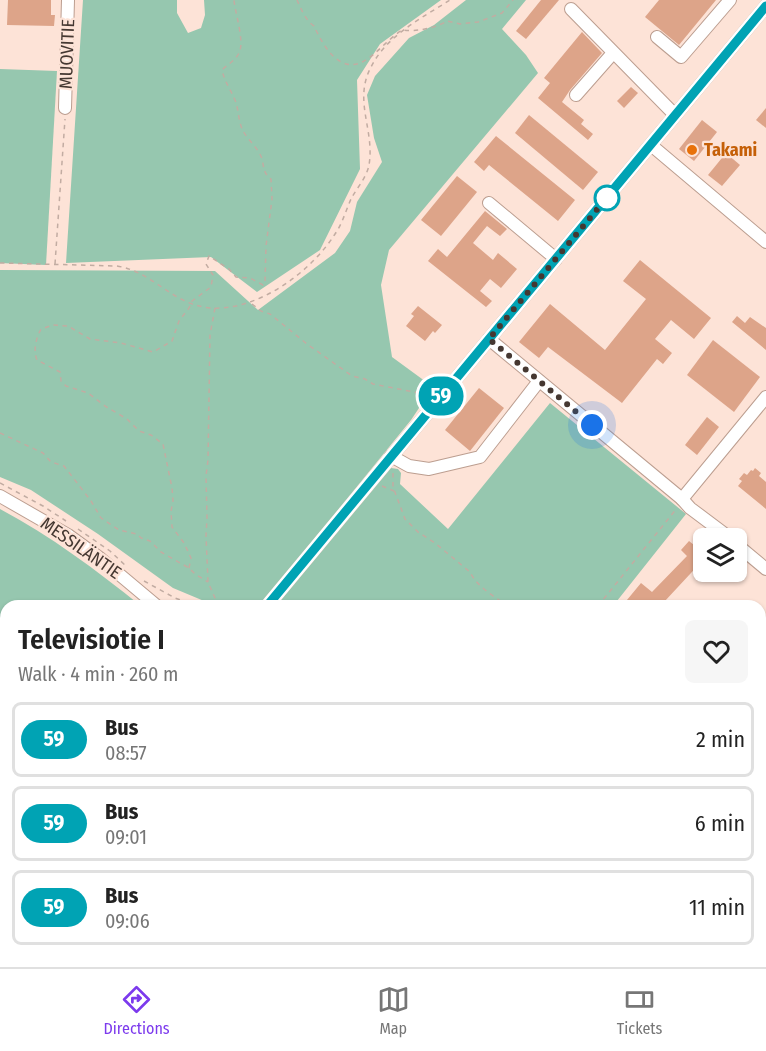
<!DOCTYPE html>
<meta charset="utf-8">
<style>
body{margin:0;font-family:"Fira Sans Condensed",sans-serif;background:#f6f6f6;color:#222;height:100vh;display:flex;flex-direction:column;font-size:22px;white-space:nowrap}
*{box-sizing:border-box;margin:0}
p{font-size:20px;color:#767676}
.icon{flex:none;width:33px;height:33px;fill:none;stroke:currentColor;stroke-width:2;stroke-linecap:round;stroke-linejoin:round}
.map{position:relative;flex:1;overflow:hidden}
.side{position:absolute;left:0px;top:600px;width:766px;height:368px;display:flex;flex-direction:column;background:#fff;border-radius:18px 18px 0 0;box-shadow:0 2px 4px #0004}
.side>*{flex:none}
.badge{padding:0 12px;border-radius:20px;font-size:21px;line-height:39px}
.fabs{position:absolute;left:693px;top:528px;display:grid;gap:12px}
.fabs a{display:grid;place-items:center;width:54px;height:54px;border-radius:9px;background:#fff;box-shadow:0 2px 4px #0004;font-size:30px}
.you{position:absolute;width:30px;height:30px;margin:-15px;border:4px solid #fff;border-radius:50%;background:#1a73e8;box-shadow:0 0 0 9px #1a73e833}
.map>.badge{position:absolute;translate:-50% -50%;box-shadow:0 0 0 3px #fff}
.round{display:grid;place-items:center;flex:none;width:63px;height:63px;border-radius:9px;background:#f6f6f6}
.overview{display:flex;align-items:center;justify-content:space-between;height:102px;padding:0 18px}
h1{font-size:28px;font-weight:600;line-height:45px}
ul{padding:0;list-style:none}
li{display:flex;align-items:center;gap:18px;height:75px;margin:0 12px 9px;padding:0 6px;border:3px solid #e0e0e0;border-radius:9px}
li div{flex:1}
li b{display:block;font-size:22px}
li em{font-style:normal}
li .badge{min-width:66px;font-weight:700;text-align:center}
.tabs{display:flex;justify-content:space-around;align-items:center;height:84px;border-top:2px solid #e0e0e0;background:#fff;font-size:16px;color:#767676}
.tabs a{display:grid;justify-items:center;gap:3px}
.tabs .current{color:#7c3aed}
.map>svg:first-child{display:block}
.green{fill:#96c7af}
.building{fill:#dda489}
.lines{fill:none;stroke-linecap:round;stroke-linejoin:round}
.minor-casing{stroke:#bc9e90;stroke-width:14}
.path{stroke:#c2aca2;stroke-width:1.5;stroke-dasharray:4.5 4.5;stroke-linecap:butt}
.minor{stroke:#fff;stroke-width:12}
.line-casing{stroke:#fff;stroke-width:14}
.line{stroke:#00a3b4;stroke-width:9}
.walk{stroke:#453832;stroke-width:6;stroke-dasharray:0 10.8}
.food-dot{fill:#e8710a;stroke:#fde3d7;stroke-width:2}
.stop-dot{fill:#fff;stroke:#00a3b4;stroke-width:3}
.labels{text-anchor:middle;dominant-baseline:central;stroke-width:4.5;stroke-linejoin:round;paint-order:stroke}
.street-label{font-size:18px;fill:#453832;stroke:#fde3d7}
.food-label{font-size:18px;font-weight:bold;fill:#c56008;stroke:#fde3d7;text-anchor:start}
</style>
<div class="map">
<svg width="766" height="967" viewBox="0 0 766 967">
<rect width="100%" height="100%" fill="#fde3d7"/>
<g class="green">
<path d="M83 0H177V13L188 33 201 28 205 15 204 0H441L380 44 357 80 360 169 320 250 257 292 211 257 66 263Z"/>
<path d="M466 0H526L502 29 526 55 538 73 389 250 381 285 392 357 433 387 411 420 260 606H216L173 588 98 534 31 490 0 477V270L215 271 258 310 335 253 350 231 357 202 382 162 374 138 367 95 375 76 409 38 434 25Z"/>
<path d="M0 69 57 71 46 265 0 263Z"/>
<path d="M550 403 686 514 613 606H276L391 468 398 469 401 473 400 484 448 529Z"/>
<path d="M0 509C51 536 96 570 141 606H6V962H751L760 967H0Z"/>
<path d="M766 782V932L760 929V789Z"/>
</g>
<g class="building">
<path d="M8 0H51V15H55L54 26 7 25Z"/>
<path d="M541 0H559L526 39 516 31Z"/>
<path d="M659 0H716L679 45 645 17Z"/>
<path d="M582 32 602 53 570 90 562 102 584 120 581 124 593 134 588 140 538 98 550 83 544 78Z"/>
<path d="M631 87 638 93 624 108 617 101Z"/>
<path d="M766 108V128L756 120Z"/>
<path d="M529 115 598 172 583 190 515 133Z"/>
<path d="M702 120 717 132 694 161 679 149Z"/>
<path d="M496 136 575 200 558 221 489 165 484 171 474 162Z"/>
<path d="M726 153 740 165 722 186 708 175Z"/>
<path d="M457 176 477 192 441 236 421 220Z"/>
<path d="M485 211 507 229 500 236 487 226 473 243 493 260 498 253 517 269 501 288 490 279 480 291 492 301 486 307 428 261 438 249 447 257Z"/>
<path d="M640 260 711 318 694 339 671 320 655 339 672 353 663 364 657 359 622 403 548 347 539 358 519 342 550 304 605 350 646 299 623 281Z"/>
<path d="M418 306 442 325 435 333 433 331 425 341 406 326 414 316 411 314Z"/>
<path d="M737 316 745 323 750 317 766 328V350L732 322Z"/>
<path d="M713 340 760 377 734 412 687 375Z"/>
<path d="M479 388 504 408 470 451 445 430Z"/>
<path d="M707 417 719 427 697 455 685 445Z"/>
<path d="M755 468 761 473 759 476 766 482V509L738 486 742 481 739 479 744 473 747 475 751 470 753 471Z"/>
<path d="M689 541 704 553V559L664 602 669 606H622L641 583 652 592 687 556 681 550Z"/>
</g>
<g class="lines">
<g class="minor-casing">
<g id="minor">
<path d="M571 9 675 115"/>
<path d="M657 37 681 57 730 0"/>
<path d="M576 95 613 53"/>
<path d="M65 108 68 0"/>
<path d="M651 145 766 242"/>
<path d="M489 203 556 259"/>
<path d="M489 339 682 499 766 397"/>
<path d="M391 456 409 466 429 469 480 457 539 381"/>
<path d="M0 496 68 535 101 559 157 606"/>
<path d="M682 499 690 508 730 538"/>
<path d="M736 544 766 569"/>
<path d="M267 606 766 6"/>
<path d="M760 951 766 953"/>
</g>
</g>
<g class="path">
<path d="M297 0C301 9 306 21 314 26 322 43 338 74 362 62 375 56 388 39 402 30 416 32 436 28 447 21L460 24 478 22 502 13 513 0"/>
<path d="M0 263 117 266C154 272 172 305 211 308 258 311 311 272 335 234 343 223 346 209 352 197 358 187 367 176 369 165 375 130 353 101 371 67 387 35 422 18 450 0"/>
<path d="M55 264 65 119"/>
<path d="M252 304 261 311 270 314 307 344 352 376 365 379 373 384 429 395"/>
<path d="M215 308 210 335 208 460 206 476 207 518 206 536 208 582 215 598 220 604 228 606"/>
<path d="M0 433 43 453 51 462 64 466 91 501 101 518 119 530 137 534 141 538 150 541 161 552 189 568 195 574 208 582"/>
<path d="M393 473V487L405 519 418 532 435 543 470 572C477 587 495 597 508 606"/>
<path d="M0 483 43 506 66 521"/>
<path d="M382 486 394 491"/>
<path d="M78 529 110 551 126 566"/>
<path d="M189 568 191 558 184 543 172 527 171 511 173 501 172 488 163 444 151 435 139 431 127 419 105 406 88 393 66 386 61 381 60 372 37 360C33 351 36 338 41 329L53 325 68 326 90 339 121 343 153 352 172 341 179 321 189 308 192 301 211 287 213 275 206 264 209 256 229 269 236 277 250 278 263 285 265 282 266 246 272 199 271 179C263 173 264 167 262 159 259 149 248 140 243 131 238 121 239 110 235 100 230 88 225 83 222 70 228 64 235 61 239 53 245 42 235 13 234 0"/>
<path d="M144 581 175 598 198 606"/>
<path d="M211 606 214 599"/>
<path d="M598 606 677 508"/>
<path d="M0 620 6 621"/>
<path d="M0 720 6 723"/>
<path d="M760 826 766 832"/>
<path d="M0 880 6 882"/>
<path d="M760 919 766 917"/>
<path d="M760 934 766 936"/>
<path d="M193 962V967"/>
<path d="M434 962 436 967"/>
<path d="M583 962H586"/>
<path d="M590 962 595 967"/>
<path d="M705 962 707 967"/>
<path d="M706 962 719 967"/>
<path d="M739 967 740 962"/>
</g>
<use href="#minor" class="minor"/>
</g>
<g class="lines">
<g class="line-casing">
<path id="line" d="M267 606 766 6"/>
</g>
<use href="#line" class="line"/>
<path class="walk" d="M592 425 489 339 610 194 607 198"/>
</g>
<circle class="food-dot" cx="692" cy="150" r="6"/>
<circle class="stop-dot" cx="607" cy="198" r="12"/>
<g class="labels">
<g class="street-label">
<text transform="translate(67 54) rotate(-88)">MUOVITIE</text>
<text transform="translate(81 548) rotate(35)">MESSILÄNTIE</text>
</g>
<g class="food-label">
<text x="704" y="150">Takami</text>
</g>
</g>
</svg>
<div class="fabs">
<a><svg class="icon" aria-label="layers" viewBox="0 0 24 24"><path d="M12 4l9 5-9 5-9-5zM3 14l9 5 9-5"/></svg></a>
</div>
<div class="you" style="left:592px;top:425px"></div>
<b class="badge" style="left:441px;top:396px;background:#00a3b4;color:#fff">59</b>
<section class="side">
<div class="overview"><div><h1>Televisiotie I</h1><p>Walk · 4 min · 260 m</p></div><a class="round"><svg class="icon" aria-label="heart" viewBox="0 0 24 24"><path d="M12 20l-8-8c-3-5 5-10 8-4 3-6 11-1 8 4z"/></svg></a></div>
<ul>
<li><span class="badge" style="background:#00a3b4;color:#fff">59</span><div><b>Bus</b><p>08:57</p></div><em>2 min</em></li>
<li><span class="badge" style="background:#00a3b4;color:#fff">59</span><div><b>Bus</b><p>09:01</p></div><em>6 min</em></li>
<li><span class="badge" style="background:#00a3b4;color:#fff">59</span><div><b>Bus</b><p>09:06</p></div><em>11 min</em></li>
</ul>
</section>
</div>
<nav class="tabs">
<a class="current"><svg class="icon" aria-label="directions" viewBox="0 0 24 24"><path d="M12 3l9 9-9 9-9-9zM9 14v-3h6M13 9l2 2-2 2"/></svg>Directions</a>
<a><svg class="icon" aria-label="map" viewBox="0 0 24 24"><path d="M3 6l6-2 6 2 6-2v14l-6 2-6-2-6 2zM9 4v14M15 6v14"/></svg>Map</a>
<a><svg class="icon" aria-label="tickets" viewBox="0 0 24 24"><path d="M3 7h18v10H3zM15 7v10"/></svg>Tickets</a>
</nav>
